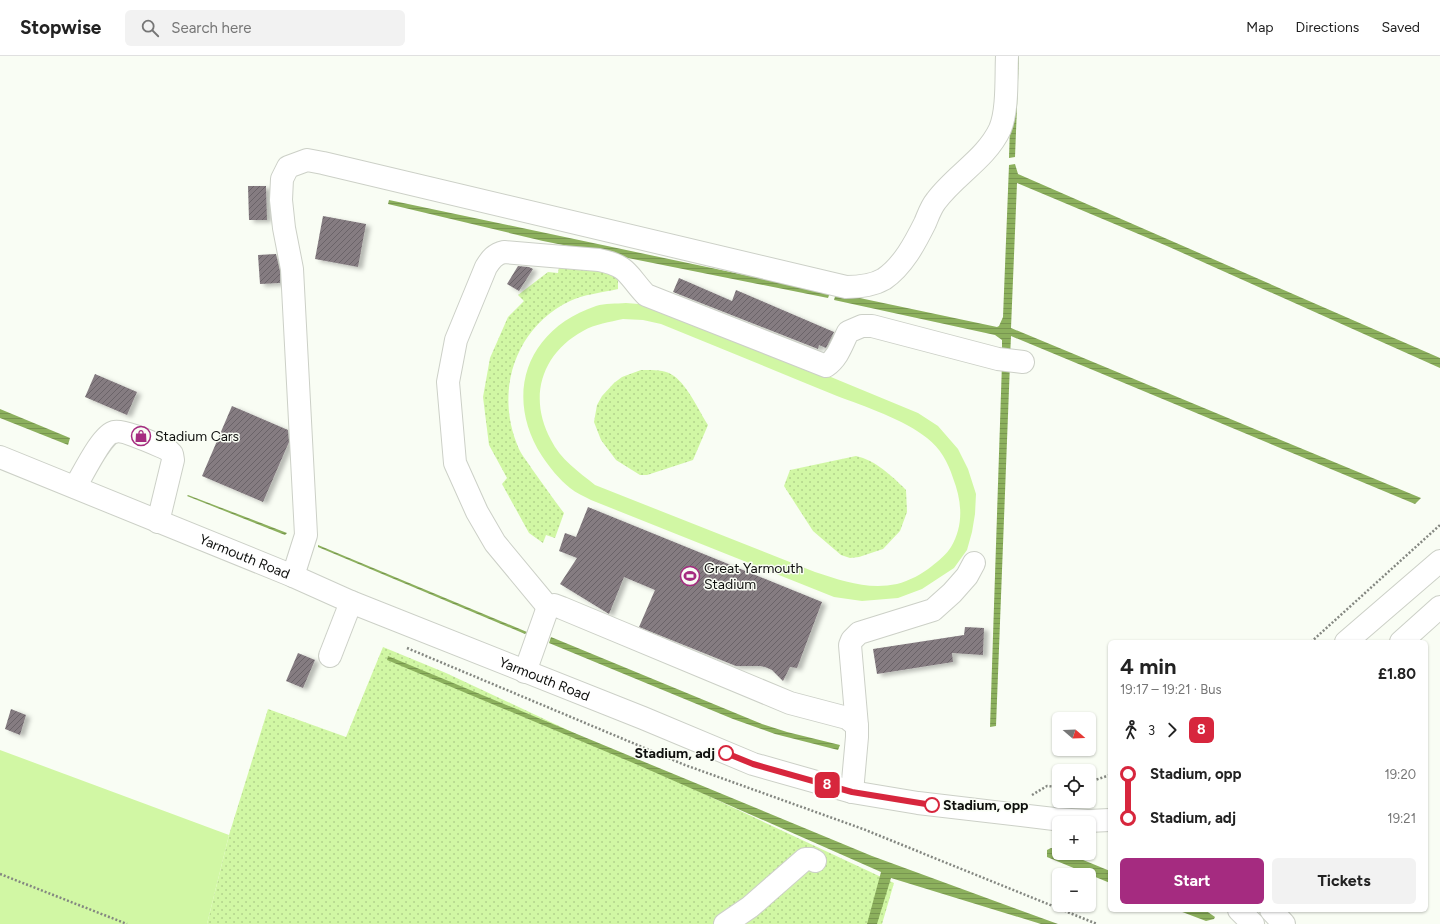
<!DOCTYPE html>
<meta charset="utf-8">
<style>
body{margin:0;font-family:Figtree,sans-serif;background:#f2f2f2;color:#222;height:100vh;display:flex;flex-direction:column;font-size:15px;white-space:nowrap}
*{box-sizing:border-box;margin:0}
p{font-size:13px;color:#767676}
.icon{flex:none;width:22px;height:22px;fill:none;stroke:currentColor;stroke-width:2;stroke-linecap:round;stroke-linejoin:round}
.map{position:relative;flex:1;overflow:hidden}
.panel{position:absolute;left:1108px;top:584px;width:320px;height:272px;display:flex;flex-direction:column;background:#fff;border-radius:6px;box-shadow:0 1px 3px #0004}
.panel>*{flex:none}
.badge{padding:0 8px;border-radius:6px;font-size:14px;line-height:26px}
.needle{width:26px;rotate:109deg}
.controls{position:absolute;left:1052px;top:656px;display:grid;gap:8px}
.controls a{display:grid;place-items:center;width:44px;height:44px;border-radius:6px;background:#fff;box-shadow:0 1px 3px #0004;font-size:20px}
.map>.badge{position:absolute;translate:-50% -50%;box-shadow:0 0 0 2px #fff}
.legs{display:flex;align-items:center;gap:6px;height:44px;padding:0 12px;font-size:13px}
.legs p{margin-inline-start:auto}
.headline{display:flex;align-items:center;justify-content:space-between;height:68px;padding:0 12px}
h1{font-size:22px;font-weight:700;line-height:30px}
.action{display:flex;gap:8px;margin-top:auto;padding:8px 12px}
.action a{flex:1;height:46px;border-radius:6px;background:#a52b80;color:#fff;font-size:16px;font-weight:700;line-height:46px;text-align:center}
.action a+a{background:#f2f2f2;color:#222}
ul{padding:0 12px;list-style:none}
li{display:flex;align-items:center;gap:14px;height:44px;font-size:15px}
li i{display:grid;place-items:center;width:6px;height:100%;margin:0 5px;background:currentColor}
li i::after{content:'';width:10px;height:10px;margin:-5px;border:3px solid;border-radius:50%;background:#fff}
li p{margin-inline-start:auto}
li:first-child i{background:linear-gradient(#0000 50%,currentColor 0)}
li:last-child i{background:linear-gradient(currentColor 50%,#0000 0)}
header{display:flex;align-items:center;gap:24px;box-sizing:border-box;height:56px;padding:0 20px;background:#fff;border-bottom:1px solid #e0e0e0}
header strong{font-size:19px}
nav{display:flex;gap:22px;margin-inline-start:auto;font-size:14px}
.search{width:280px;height:36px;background:#f2f2f2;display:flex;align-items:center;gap:10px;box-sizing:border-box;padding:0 14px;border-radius:6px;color:#767676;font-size:15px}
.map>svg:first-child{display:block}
.grass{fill:url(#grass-dots)}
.garden{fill:#d1f7a4;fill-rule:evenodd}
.water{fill:url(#water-rules)}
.building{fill:url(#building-hatch);filter:url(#shadow)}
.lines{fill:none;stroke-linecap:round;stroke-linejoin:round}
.minor-casing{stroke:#ccd0c7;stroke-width:24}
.major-casing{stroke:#ccd0c7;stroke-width:24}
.path{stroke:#848781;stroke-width:2.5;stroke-dasharray:2 2;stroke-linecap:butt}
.minor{stroke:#fff;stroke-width:22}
.major{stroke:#fff;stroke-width:22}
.line-1-casing{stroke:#fff;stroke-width:9}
.line-1{stroke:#d7263d;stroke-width:6}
.stop-1-dot{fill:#fff;stroke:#d7263d;stroke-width:2}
.labels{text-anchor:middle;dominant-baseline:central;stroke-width:3;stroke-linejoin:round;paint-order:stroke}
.poi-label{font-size:14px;fill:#0f100e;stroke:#f9fdf4;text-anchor:start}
.street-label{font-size:14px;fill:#0f100e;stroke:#f9fdf4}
.stop-label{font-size:14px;font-weight:bold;fill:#0f100e;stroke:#f9fdf4;text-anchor:end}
</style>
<header>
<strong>Stopwise</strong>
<div class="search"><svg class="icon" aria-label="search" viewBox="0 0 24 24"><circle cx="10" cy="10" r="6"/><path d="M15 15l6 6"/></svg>Search here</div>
<nav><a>Map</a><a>Directions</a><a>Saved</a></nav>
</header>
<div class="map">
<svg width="1440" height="868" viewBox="0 0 1440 868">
<defs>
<pattern id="grass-dots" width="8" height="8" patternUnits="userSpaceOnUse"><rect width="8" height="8" fill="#d1f7a4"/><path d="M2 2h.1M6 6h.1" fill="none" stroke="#b2d38c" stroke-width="1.8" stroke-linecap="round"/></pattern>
<pattern id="water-rules" width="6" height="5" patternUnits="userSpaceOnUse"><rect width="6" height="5" fill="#8cb05d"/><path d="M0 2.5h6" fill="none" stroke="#789650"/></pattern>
<pattern id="building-hatch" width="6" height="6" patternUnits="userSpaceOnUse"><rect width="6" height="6" fill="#857c81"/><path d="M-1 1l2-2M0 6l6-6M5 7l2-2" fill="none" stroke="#6b6468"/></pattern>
<filter id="shadow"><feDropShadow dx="4.5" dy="2.5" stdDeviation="2" flood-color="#0004"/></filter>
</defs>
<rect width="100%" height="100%" fill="#f9fdf4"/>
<g class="grass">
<path d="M560 206 618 214V233C605 236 581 239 570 245 514 272 494 337 519 393 522 400 528 406 532 413 543 428 553 443 564 457L555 482 546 479 543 487 529 477 502 428 507 422 489 389 483 341 490 302 508 261 524 245 518 239 548 216 558 217Z"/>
<path d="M641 314C652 314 665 313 674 320 688 330 699 355 708 369L693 404 647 419H640L616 404 601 384 594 366 597 349 602 340 614 327 622 321Z"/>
<path d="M856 400C875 404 892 420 906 434L907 456 900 475 883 493 859 501 850 502 841 499 813 475 784 430 790 414Z"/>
<path d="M383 591 446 617 894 827 882 868H207L229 779 268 653 346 681Z"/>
</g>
<g class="garden">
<path d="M626 247 651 249 676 257 918 357 938 370 958 393 968 413 976 438 975 458 972 476 967 494 954 512 922 533 898 542 862 545 834 541 591 444C584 440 576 437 570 432 559 423 550 412 542 400 503 339 527 273 596 250 605 247 616 248 626 247ZM623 263 643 264 661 268C720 292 779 316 837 340 864 350 905 364 927 382 940 392 948 406 953 422 962 445 964 469 951 491 947 498 938 505 932 510 922 518 909 525 897 528 868 534 842 525 815 516L595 429C579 416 560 403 551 384 528 342 541 298 583 275 595 268 610 266 623 263Z"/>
<path d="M0 694 229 779 207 868H0Z"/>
</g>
<g class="water">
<path d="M1012 0H1019L1015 101 1009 102Z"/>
<path d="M1015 108 1018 118 1440 302V312L1167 190 1017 127 1011 272 1421 442 1415 448 1011 280 1010 302 1002 301V284L995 279 834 244 836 237 997 271 999 270 1003 261 1009 109Z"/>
<path d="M389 144 830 237 828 242 543 185 388 148Z"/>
<path d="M1002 307H1010L996 670 990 671Z"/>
<path d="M0 353 70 382 68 389 0 362Z"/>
<path d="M188 439 287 477 285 479 187 440Z"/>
<path d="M318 489 527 576 525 578 318 491Z"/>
<path d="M551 581 762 668 787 676 840 689 838 694 775 678 733 663 549 587Z"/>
<path d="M388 600 872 800 1058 868H1041L891 822 877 868H867L881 816 638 709 387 604Z"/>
<path d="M1051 792 1059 794V797H1066L1110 815V827L1047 801V794Z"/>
<path d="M1177 854H1205L1215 861 1214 863 1206 865Z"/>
</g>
<g class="building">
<path d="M248 130H266L267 164H249Z"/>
<path d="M323 160 366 168 358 211 315 203Z"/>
<path d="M276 198 280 215V227L260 228 258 199Z"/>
<path d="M518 210 529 211 533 213 519 235 507 228Z"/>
<path d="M679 222 732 245 736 234 834 276 826 292 819 289 818 293 673 236Z"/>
<path d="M95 318 137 336 127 359 85 341Z"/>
<path d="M232 350 288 374 289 386 263 446 202 420Z"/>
<path d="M588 451 822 546 797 612 790 611 783 625 772 614 765 611 760 610H736L639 571 655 534 624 521 609 558 560 528 577 502 559 495 565 477 576 481Z"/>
<path d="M965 571 984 572 983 599 952 597 953 606 877 618 873 593 964 579Z"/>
<path d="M298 597 315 604 303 632 286 625Z"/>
<path d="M11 653 26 659 20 679 5 673Z"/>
</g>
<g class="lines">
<g class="minor-casing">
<g id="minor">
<path d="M75 431C82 420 102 378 114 376 123 373 157 389 167 393L172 398 173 404 158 466"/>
<path d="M293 520 306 479 292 213 284 172 281 144 282 123 288 111 307 104 323 107 846 231C859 231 872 230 884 223 903 210 915 187 925 167 928 160 931 151 936 145 955 119 986 103 1000 73 1008 54 1006 21 1007 0"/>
<path d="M548 551 495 487 477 456 455 407 448 326 456 284 486 211C491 203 495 198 504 196L599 204C629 210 627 219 646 239L826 310C838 302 842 288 848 276L862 270H872L998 303 1023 306"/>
<path d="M330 600 351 546"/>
<path d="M525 616 548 551 554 549 562 552 790 647 847 662 857 670V681L852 736"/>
<path d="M857 670 850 589 852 584 859 577 933 554 952 537 967 520 974 507"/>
<path d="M1239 854 1253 868"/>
<path d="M1271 854 1284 868"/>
<path d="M725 868 750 851 805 803H811L815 805"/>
</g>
</g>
<g class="major-casing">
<g id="major">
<path id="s1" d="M0 401 293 520 351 546 643 662 753 708 852 736 918 747 1054 763 1088 765 1110 764"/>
<path d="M1346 586 1440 505"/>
<path d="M1401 586 1440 551"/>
</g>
</g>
<g class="path">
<path d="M1311 586 1440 469"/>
<path d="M407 592 685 709 863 773 1097 868"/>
<path d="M1089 726 1110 719"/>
<path d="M1032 739 1047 730 1059 731"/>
<path d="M0 818 127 868"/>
</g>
<use href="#minor" class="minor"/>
<use href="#major" class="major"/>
</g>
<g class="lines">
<g class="line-1-casing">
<path id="line-1" d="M726 697 753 708 852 736 932 749"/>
</g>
<use href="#line-1" class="line-1"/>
</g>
<defs>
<g id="shop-ring" transform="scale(1)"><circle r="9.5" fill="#f9fdf4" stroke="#a52b80" stroke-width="1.5"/><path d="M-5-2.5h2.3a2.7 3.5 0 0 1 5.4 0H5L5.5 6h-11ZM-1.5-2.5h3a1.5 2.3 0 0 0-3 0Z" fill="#a52b80"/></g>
<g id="stadium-ring" transform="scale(1)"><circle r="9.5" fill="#f9fdf4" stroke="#a52b80" stroke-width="1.5"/><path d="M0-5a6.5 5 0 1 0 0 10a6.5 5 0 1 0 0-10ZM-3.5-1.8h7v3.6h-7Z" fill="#a52b80"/></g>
</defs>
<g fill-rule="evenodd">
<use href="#shop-ring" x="141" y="380"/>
<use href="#stadium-ring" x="690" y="520"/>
</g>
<g class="stop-1-dot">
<circle cx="726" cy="697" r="7"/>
<circle cx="932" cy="749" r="7"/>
</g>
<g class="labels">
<g class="poi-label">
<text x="155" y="380">Stadium Cars</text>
<text x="704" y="512">Great Yarmouth<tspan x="704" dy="16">Stadium</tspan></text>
</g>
<g class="street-label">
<text stroke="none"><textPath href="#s1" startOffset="264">Yarmouth Road</textPath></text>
<text stroke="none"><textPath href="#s1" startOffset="588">Yarmouth Road</textPath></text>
</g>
<g class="stop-label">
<text x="715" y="697">Stadium, adj</text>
<text x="943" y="749" text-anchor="start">Stadium, opp</text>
</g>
</g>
</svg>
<div class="controls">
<a><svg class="needle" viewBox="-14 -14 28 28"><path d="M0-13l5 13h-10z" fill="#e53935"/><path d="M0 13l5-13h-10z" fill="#767676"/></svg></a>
<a><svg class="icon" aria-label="locate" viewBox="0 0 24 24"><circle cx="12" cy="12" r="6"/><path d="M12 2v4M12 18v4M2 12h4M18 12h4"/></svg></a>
<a>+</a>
<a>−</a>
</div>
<b class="badge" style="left:827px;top:729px;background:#d7263d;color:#fff">8</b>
<section class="panel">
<div class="headline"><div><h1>4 min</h1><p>19:17 – 19:21 · Bus</p></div><b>£1.80</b></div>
<div class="legs"><svg class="icon" aria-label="walk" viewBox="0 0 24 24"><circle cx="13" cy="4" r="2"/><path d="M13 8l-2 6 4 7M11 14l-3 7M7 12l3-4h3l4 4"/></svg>3<svg class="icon" aria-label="forward" viewBox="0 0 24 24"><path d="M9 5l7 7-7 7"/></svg><b class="badge" style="background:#d7263d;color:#fff">8</b></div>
<ul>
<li><i style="color:#d7263d"></i><b>Stadium, opp</b><p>19:20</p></li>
<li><i style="color:#d7263d"></i><b>Stadium, adj</b><p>19:21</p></li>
</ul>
<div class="action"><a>Start</a><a>Tickets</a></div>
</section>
</div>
